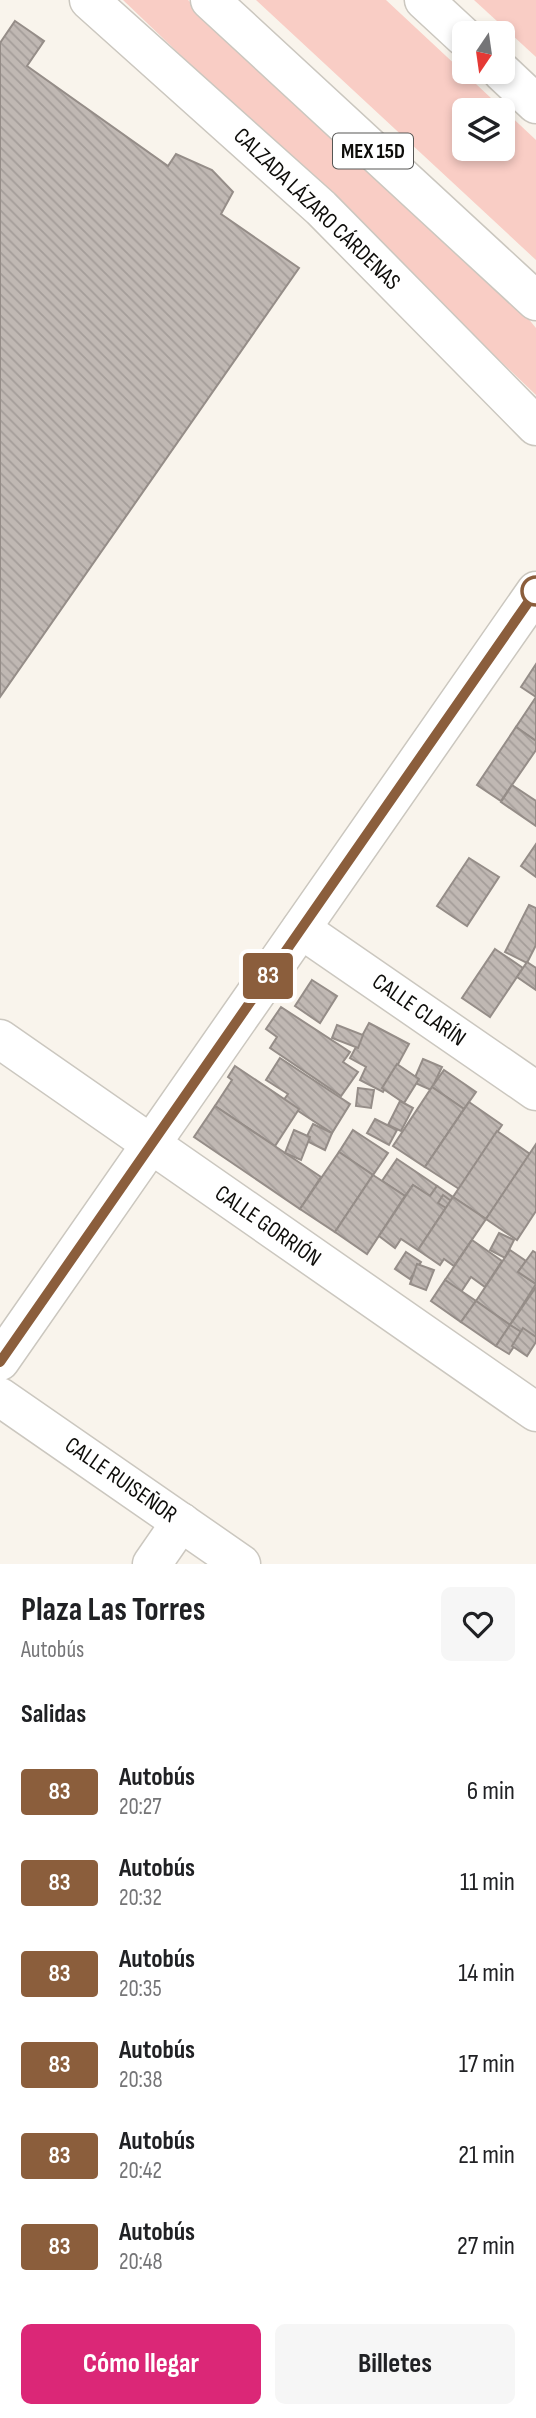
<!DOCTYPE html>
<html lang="es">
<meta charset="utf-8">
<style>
body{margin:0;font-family:"Sofia Sans Condensed",sans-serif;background:#f6f6f6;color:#202124;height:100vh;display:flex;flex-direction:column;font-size:26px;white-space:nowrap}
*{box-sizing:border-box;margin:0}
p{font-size:23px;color:#757577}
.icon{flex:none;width:38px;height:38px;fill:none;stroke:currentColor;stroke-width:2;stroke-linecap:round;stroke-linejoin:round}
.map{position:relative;height:1564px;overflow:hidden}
.drawer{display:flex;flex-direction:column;background:#fff;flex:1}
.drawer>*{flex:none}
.badge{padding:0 14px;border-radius:5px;font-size:24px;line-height:46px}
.needle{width:46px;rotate:193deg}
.fabs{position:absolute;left:452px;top:21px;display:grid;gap:14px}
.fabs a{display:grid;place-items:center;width:63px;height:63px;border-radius:10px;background:#fff;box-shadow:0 4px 10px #0003;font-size:35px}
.map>.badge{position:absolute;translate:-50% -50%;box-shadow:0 0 0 4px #fff}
h2{padding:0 21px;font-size:26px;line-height:63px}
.round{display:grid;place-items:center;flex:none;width:74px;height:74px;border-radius:10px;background:#f6f6f6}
.head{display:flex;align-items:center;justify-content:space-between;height:119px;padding:0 21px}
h1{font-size:33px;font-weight:700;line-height:52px}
.button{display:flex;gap:14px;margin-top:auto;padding:14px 21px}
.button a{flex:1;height:80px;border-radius:10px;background:#db2777;color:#fff;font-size:28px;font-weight:700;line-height:80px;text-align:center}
.button a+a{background:#f6f6f6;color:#202124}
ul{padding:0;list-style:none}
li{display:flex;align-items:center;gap:21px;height:91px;padding:0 21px}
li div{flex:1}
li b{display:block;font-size:26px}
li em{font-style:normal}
li .badge{min-width:77px;font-weight:700;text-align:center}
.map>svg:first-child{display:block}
.garden{fill:#f9cdc5;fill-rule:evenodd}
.building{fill:url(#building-back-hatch);stroke:#958d88;stroke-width:2}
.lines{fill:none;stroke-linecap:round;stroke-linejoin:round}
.minor-casing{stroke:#cbc7bf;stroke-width:41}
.major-casing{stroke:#cbc7bf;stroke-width:41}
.highway-casing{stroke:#cbc7bf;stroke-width:41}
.minor{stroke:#fff;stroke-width:38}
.major{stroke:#fff;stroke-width:38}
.highway{stroke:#fff;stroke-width:38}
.line-casing{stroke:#fff;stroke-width:16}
.line{stroke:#8b5e3c;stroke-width:10}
.stop-dot{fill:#fff;stroke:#8b5e3c;stroke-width:3.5}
.labels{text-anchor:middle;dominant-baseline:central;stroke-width:7;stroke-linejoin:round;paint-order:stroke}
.shield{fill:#fff;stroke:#565654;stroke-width:2}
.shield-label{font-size:21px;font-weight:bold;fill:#0e0d0a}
.street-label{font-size:23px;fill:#0e0d0a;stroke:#fff}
</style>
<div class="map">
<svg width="536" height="1564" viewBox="0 0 536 1564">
<defs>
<pattern id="building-back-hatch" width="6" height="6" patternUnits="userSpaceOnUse" patternTransform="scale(1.75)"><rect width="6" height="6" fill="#c0b8b3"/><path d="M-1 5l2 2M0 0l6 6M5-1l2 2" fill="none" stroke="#a49d99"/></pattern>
</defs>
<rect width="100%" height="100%" fill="#f9f4ec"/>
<g class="garden">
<path d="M123 0H188L504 289 536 328V395Z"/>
<path d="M256 0H386L536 140V260ZM502 110V149H464V110Z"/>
<path d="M474 0H536V57Z"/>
</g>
<g class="building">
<path d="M15 21 44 41 27 66 168 166 176 154 212 170 233 192 221 214 299 268 0 697V43Z"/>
<path d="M536 664V741L516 727 536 697 521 687Z"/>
<path d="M516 727 536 741V750L501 801 477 785Z"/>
<path d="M512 785 536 801V826L501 802Z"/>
<path d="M536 844V877L521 866Z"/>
<path d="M469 858 499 877 467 926 437 906Z"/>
<path d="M529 905 536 908V945L527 963 505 952Z"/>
<path d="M495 949 523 968 490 1017 462 998Z"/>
<path d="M527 962 536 968V990L517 977Z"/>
<path d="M312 980 337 996 320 1023 295 1006Z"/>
<path d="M281 1007 350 1052 343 1062 358 1072 341 1096 270 1048 277 1037 266 1029Z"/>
<path d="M369 1023 409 1044 383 1092 360 1080 366 1067 350 1058Z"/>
<path d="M337 1025 363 1035 358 1048 332 1038Z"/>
<path d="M280 1058 350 1104 332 1133 283 1101 288 1094 266 1080Z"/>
<path d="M423 1059 442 1067 431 1090 413 1082Z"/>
<path d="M397 1064 419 1079 404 1103 382 1088Z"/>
<path d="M235 1066 299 1109 275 1146 215 1106 232 1080 228 1077Z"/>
<path d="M444 1070 476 1092 464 1109 432 1087Z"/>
<path d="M432 1087 464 1109 425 1167 393 1146Z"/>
<path d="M358 1088 374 1090 371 1108 356 1106Z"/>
<path d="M400 1101 413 1108 401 1131 388 1125Z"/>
<path d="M469 1102 502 1125 459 1189 425 1167Z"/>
<path d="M215 1106 321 1177 300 1209 194 1137Z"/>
<path d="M375 1119 397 1130 389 1145 367 1133Z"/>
<path d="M313 1124 332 1133 325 1150 305 1140Z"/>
<path d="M294 1130 310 1137 301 1160 285 1153Z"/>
<path d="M353 1130 388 1153 373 1175 339 1152Z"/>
<path d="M497 1131 530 1154 486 1219 453 1197Z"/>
<path d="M536 1144V1211L517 1240 486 1219Z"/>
<path d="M339 1152 373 1175 335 1232 300 1209Z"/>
<path d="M397 1159 437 1186 430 1196 413 1185 405 1196 382 1181Z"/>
<path d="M373 1175 405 1196 367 1254 335 1232Z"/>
<path d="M413 1185 430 1196 437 1186 453 1197 418 1250 401 1239 395 1248 379 1236Z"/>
<path d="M443 1195 458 1206 454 1213 438 1203Z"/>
<path d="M453 1197 486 1219 454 1266 444 1259 440 1265 418 1250Z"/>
<path d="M499 1233 514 1240 505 1258 490 1250Z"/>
<path d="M472 1240 502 1261 485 1287 471 1277 461 1292 445 1280Z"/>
<path d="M510 1250 526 1261 518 1272 536 1284 510 1325 476 1301Z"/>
<path d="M533 1251 536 1253V1284L518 1272Z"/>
<path d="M406 1252 421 1262 410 1279 395 1269Z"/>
<path d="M417 1264 434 1270 426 1290 410 1284Z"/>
<path d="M445 1280 476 1301 461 1322 431 1301Z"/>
<path d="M536 1287V1342L510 1325Z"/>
<path d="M476 1301 510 1325 496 1346 461 1322Z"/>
<path d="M510 1325 523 1333 509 1354 496 1346Z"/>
<path d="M523 1328 536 1337V1342L527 1356 512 1346Z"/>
</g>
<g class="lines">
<g class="minor-casing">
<g id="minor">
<path d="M301 929 536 1091"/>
<path d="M0 1039 536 1412"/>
<path d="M0 1361 536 591"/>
<path d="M0 1397 241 1564"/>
<path d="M152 1564 181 1522"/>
</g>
</g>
<g class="major-casing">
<path id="major" d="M89 0 321 208 536 426"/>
</g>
<g class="highway-casing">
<g id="highway">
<path d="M210 0 536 301"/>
<path d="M424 0 464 37"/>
<path d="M502 72 536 104"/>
</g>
</g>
<use href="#minor" class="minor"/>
<use href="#major" class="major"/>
<use href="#highway" class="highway"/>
</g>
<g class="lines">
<g class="line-casing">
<path id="line" d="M0 1362 536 591"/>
</g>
<use href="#line" class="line"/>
</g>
<circle class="stop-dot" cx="536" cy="591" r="14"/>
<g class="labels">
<rect class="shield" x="333" y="133.5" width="80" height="35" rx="5"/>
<g class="shield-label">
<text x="373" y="151">MEX 15D</text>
</g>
<g class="street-label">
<text transform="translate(317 209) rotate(44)">CALZADA LÁZARO CÁRDENAS</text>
<text transform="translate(419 1010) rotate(35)">CALLE CLARÍN</text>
<text transform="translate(268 1226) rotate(35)">CALLE GORRIÓN</text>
<text transform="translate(121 1480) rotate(35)">CALLE RUISEÑOR</text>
</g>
</g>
</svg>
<div class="fabs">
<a><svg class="needle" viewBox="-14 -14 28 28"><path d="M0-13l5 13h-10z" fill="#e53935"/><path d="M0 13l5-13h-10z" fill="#757577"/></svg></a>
<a><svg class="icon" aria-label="layers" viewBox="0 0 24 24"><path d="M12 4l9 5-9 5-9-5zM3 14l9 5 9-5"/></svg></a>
</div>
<b class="badge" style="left:268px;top:976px;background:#8b5e3c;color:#fff">83</b>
</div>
<section class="drawer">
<div class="head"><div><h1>Plaza Las Torres</h1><p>Autobús</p></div><a class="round"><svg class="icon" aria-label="heart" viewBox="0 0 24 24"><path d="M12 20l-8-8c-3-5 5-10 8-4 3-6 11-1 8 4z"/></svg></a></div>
<h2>Salidas</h2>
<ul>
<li><span class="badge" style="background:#8b5e3c;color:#fff">83</span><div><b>Autobús</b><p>20:27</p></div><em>6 min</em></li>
<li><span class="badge" style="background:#8b5e3c;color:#fff">83</span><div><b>Autobús</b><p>20:32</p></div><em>11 min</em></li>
<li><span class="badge" style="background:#8b5e3c;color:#fff">83</span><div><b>Autobús</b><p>20:35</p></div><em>14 min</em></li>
<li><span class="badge" style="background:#8b5e3c;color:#fff">83</span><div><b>Autobús</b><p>20:38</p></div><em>17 min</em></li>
<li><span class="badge" style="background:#8b5e3c;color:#fff">83</span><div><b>Autobús</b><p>20:42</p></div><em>21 min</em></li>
<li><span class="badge" style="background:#8b5e3c;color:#fff">83</span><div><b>Autobús</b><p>20:48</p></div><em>27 min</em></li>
</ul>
<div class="button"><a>Cómo llegar</a><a>Billetes</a></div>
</section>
